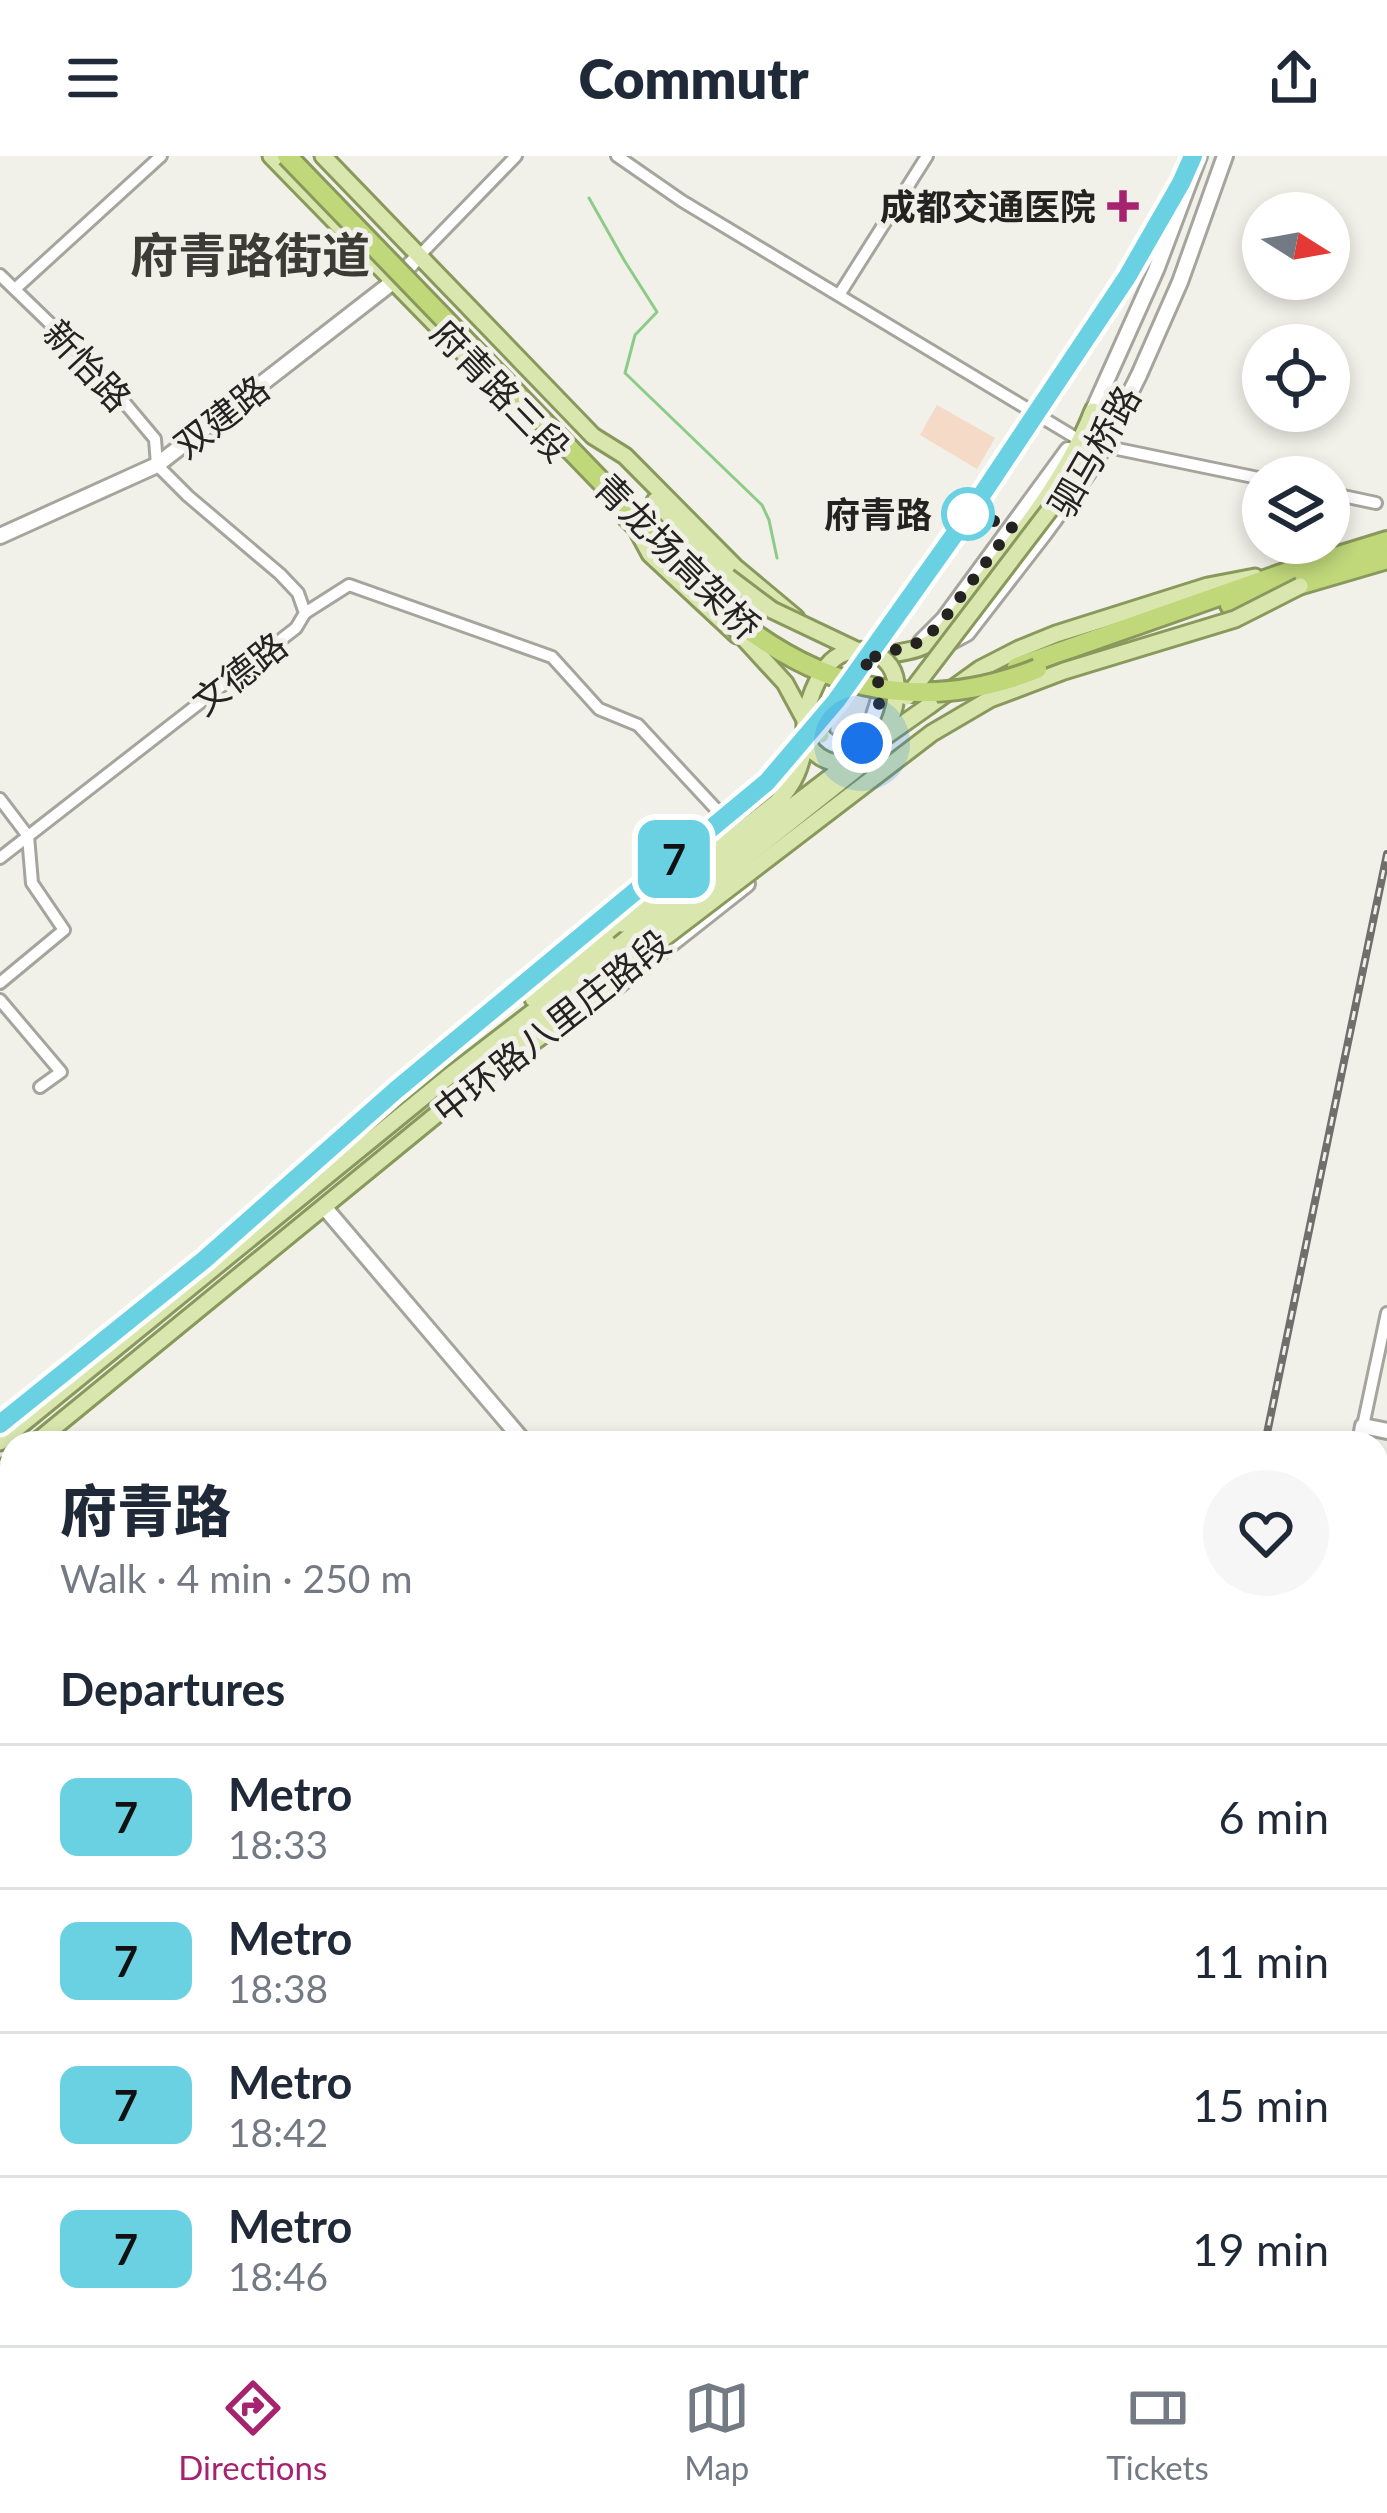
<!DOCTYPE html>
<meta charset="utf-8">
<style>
body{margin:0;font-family:Lato,"Noto Sans SC",sans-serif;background:#f6f6f7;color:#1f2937;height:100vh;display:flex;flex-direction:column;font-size:45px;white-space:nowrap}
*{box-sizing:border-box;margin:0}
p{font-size:39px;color:#747a83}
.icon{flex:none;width:66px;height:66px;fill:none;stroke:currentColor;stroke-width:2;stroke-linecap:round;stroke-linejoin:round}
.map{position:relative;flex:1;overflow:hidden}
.sheet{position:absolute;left:0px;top:1275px;width:1389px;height:915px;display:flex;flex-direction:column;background:#fff;border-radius:36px 36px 0 0;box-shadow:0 6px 18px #0003}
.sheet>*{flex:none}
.badge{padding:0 24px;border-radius:18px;font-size:42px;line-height:78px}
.needle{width:78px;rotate:101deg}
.fabs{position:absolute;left:1242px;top:36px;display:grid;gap:24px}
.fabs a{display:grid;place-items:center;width:108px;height:108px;border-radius:50%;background:#fff;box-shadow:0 6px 18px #0003;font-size:60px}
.you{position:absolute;width:60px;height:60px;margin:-30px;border:9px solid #fff;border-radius:50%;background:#1a73e8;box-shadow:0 0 0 18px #1a73e833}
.map>.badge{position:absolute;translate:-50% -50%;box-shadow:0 0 0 6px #fff}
h2{padding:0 60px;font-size:45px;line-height:108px}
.round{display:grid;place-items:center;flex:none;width:126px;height:126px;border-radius:63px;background:#f6f6f7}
.head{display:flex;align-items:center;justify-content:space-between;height:204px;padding:0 60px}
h1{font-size:57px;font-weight:800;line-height:90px}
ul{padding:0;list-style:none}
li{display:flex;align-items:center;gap:36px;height:144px;padding:0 60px;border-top:3px solid #e0e1e3}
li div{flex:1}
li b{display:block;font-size:45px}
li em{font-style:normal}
li .badge{min-width:132px;font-weight:700;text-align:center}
header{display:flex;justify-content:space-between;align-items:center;height:156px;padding:0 60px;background:#fff;font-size:54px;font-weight:800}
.menu{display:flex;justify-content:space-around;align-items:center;height:168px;border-top:3px solid #e0e1e3;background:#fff;font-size:33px;color:#747a83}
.menu a{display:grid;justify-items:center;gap:6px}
.menu .on{color:#a6236f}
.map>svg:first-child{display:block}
.green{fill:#f6dac8}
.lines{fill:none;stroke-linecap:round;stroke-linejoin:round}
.stream{stroke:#8dcc86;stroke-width:3}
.street-casing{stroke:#a5a49d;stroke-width:16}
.secondary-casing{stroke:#a5a49d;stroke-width:20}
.primary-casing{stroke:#89985b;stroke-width:21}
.highway-casing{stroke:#89985b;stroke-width:24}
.street{stroke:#fff;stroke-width:10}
.secondary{stroke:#fff;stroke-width:14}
.primary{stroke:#d9e7af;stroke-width:15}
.highway{stroke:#c0d77a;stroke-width:18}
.rail-casing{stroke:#706f6c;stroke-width:8}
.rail{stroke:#f1f0e9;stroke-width:3;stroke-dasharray:9;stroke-linecap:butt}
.primary-bridge-casing{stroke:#89985b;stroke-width:21;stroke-linecap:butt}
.highway-bridge-casing{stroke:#89985b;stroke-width:24;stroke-linecap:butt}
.primary-bridge{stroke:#d9e7af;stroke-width:15}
.highway-bridge{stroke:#c0d77a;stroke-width:18}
.line-casing{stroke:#fff;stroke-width:27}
.line{stroke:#6ad1e3;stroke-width:18}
.walk{stroke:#242321;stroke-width:12;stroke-dasharray:0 21.6}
.poi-dot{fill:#a6236f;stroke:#f1f0e9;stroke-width:4.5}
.stop-dot{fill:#fff;stroke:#6ad1e3;stroke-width:6}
.labels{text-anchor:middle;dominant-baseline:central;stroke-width:10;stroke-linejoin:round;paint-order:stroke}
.poi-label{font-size:36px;font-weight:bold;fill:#242321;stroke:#f1f0e9;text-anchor:end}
.street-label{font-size:36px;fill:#242321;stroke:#f1f0e9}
.stop-label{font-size:36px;font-weight:bold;fill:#242321;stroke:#f1f0e9;text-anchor:end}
.district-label{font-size:48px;font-weight:bold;fill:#3c3b36;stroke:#f1f0e9}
</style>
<header><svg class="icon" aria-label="menu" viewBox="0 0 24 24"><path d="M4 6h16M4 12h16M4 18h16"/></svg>Commutr<svg class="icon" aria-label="share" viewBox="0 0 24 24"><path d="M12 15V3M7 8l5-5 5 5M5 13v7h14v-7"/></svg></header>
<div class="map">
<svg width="1387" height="2189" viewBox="0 0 1387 2189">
<rect width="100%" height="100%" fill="#f1f0e9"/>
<g class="green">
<path d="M937 249 995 282 977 313 920 279Z"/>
<path d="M12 2158V2178H202L189 2189H0V2168Z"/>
</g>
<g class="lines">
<g class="stream">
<path d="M589 42 624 104 657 156 635 179 625 217 762 349 769 364 777 402"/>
<path d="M1377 1873 1387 1875"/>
<path d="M143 2189 158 2178"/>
</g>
<g class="street-casing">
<g id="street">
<path d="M617 0 682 45 1076 282"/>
<path d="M418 101 516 0"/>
<path d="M0 119 93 209 155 283 157 309 188 340 280 418 298 437 305 457 296 472 0 702"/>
<path d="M15 133 161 0"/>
<path d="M839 139 927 0"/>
<path d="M1103 290 1263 323"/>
<path d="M1329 337 1376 347"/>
<path d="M305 457 349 429 552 501 599 553 638 569 715 652 735 663"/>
<path d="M0 643 28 680 32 727 64 774 0 827"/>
<path d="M0 844 61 916 40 931"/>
<path d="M1363 1270 1387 1157"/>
<path d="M1377 1547 1387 1500"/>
<path d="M1377 1627 1387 1630"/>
<path d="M1377 1687 1387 1689"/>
<path d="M1377 2116H1387"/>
<path d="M193 2178 200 2189"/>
<path d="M443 2189 457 2178"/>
</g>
</g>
<g class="secondary-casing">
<g id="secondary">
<path d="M1090 261 1156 114 1199 0"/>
<path d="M0 380 157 309 394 125 418 101"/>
<path d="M952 485 967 477 1046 375 1095 307 1139 219 1180 126 1225 0"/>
<path d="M921 486 944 463 1068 294"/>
<path d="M861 505C869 509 873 509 877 517 884 530 879 544 875 556 867 588 850 608 821 579 822 553 831 506 861 505Z"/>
<path d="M835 651 868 581"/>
<path d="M604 777 620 757 773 631 802 600"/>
<path d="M569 864 586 855 747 728"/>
<path d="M325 1052 525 1287"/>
<path d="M1360 1287 1363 1270 1387 1275"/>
<path d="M0 1439 12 1454"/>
<path d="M0 1467 12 1487"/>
<path d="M0 1725 12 1716"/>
<path d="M1377 1810 1387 1812"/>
<path d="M1377 1822 1387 1824"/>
<path d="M1377 1834 1387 1836"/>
<path d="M1377 1845 1387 1847"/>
<path d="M0 1899 12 1916"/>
<path d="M0 2139 12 2130"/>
<path d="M0 2154 12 2145"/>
<path d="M459 2178 463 2189"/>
<path d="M475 2178 480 2189"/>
<path d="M1235 2189V2178"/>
</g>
</g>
<g class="primary-casing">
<g id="primary">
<path d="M271 0 529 264"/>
<path d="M323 0 593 280 625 300 735 411 796 462"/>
<path d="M1086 302 1114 266"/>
<path d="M655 345 728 421"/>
<path d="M626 362 636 372 650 398 737 479"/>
<path d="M879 500C903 496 925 495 943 477 997 406 1060 338 1093 255"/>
<path d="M930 549 980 513 1019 493 1056 478 1208 430 1255 421"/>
<path d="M803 556 821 579"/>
<path d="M533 843 622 768"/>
<path d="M517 887 623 799"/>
<path d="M0 1286 447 922 617 791"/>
<path d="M35 1287 453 945 554 871 630 808"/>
<path d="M0 1315 12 1305"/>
</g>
</g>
<g class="highway-casing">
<g id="highway">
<path d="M1230 449 1387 403"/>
<path d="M1017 511 1293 414 1387 385"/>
</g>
</g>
<use href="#street" class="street"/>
<use href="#secondary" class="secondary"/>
<use href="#primary" class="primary"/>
<use href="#highway" class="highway"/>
<g class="rail-casing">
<g id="rail">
<path d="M1265 1287 1387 698"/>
<path d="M1076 2189 1078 2178"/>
</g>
</g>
<use href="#rail" class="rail"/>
<g class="primary-bridge-casing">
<g id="primary-bridge">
<path d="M728 421 772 454 854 493"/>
<path d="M729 466 785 527 805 564"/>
<path d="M907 541 1067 331 1086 302"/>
<path d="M883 582 930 549"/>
<path d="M622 768 776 647C795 628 801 610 806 584"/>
<path d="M619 789 731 697 849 607"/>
<path d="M623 799 868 604C883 582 899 555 896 527 892 491 847 484 827 510 814 527 801 560 806 581 811 603 838 613 858 604 866 600 873 593 880 587"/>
<path d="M630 808 932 577 990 543 1064 515 1235 463 1300 430"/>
</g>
</g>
<g class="highway-bridge-casing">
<path id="highway-bridge" d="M287 0 732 461C825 536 924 558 1037 513"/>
</g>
<use href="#primary-bridge" class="primary-bridge"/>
<use href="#highway-bridge" class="highway-bridge"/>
</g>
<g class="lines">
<g class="line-casing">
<path id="line" d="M0 1268 204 1104 396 934 767 626 836 545 969 358 1127 121 1181 27 1193 0"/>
</g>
<use href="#line" class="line"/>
<path class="walk" d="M862 587C880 565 891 520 861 505L923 485 944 463 1013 370 968 358"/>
</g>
<path class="poi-dot" d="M1117 32h12v12h12v12h-12v12h-12v-12h-12v-12h12z"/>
<circle class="stop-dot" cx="968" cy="358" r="24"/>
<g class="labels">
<g class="poi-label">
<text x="1096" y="50">成都交通医院</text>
</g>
<g class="street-label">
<text transform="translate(88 209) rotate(47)">新怡路</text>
<text transform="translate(501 234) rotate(46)">府青路三段</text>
<text transform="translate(221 260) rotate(-38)">双建路</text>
<text transform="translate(1094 295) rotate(-60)">驷马桥路</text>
<text transform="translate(678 400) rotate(45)">青龙场高架桥</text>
<text transform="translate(239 517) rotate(-38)">文德路</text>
<text transform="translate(551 870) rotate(-38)">中环路八里庄路段</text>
</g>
<g class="stop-label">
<text x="932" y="358">府青路</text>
</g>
<g class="district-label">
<text x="250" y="98">府青路街道</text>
</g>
</g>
</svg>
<div class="fabs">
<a><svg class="needle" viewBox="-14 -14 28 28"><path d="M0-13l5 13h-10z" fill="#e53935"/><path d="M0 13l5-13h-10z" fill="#747a83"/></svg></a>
<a><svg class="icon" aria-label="locate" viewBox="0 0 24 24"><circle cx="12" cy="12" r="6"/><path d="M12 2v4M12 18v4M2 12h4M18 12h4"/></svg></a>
<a><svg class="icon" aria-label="layers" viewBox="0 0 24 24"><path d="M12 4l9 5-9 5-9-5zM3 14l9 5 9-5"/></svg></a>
</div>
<div class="you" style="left:862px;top:587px"></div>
<b class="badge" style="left:674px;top:703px;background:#6ad1e3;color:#111">7</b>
<section class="sheet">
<div class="head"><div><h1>府青路</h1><p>Walk · 4 min · 250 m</p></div><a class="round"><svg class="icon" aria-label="heart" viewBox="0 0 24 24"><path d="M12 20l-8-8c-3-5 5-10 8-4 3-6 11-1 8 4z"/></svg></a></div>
<h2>Departures</h2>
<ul>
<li><span class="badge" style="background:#6ad1e3;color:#111">7</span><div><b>Metro</b><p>18:33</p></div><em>6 min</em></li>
<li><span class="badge" style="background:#6ad1e3;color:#111">7</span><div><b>Metro</b><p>18:38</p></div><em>11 min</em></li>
<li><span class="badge" style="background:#6ad1e3;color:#111">7</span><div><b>Metro</b><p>18:42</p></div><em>15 min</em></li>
<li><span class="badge" style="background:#6ad1e3;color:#111">7</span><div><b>Metro</b><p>18:46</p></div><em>19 min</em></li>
</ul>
</section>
</div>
<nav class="menu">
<a class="on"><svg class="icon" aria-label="directions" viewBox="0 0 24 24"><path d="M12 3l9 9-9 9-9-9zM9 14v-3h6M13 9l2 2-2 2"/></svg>Directions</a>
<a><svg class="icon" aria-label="map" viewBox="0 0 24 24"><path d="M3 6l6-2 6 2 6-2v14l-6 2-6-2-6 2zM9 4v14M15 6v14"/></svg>Map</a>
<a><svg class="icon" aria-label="tickets" viewBox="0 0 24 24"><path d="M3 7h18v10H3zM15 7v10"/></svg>Tickets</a>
</nav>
